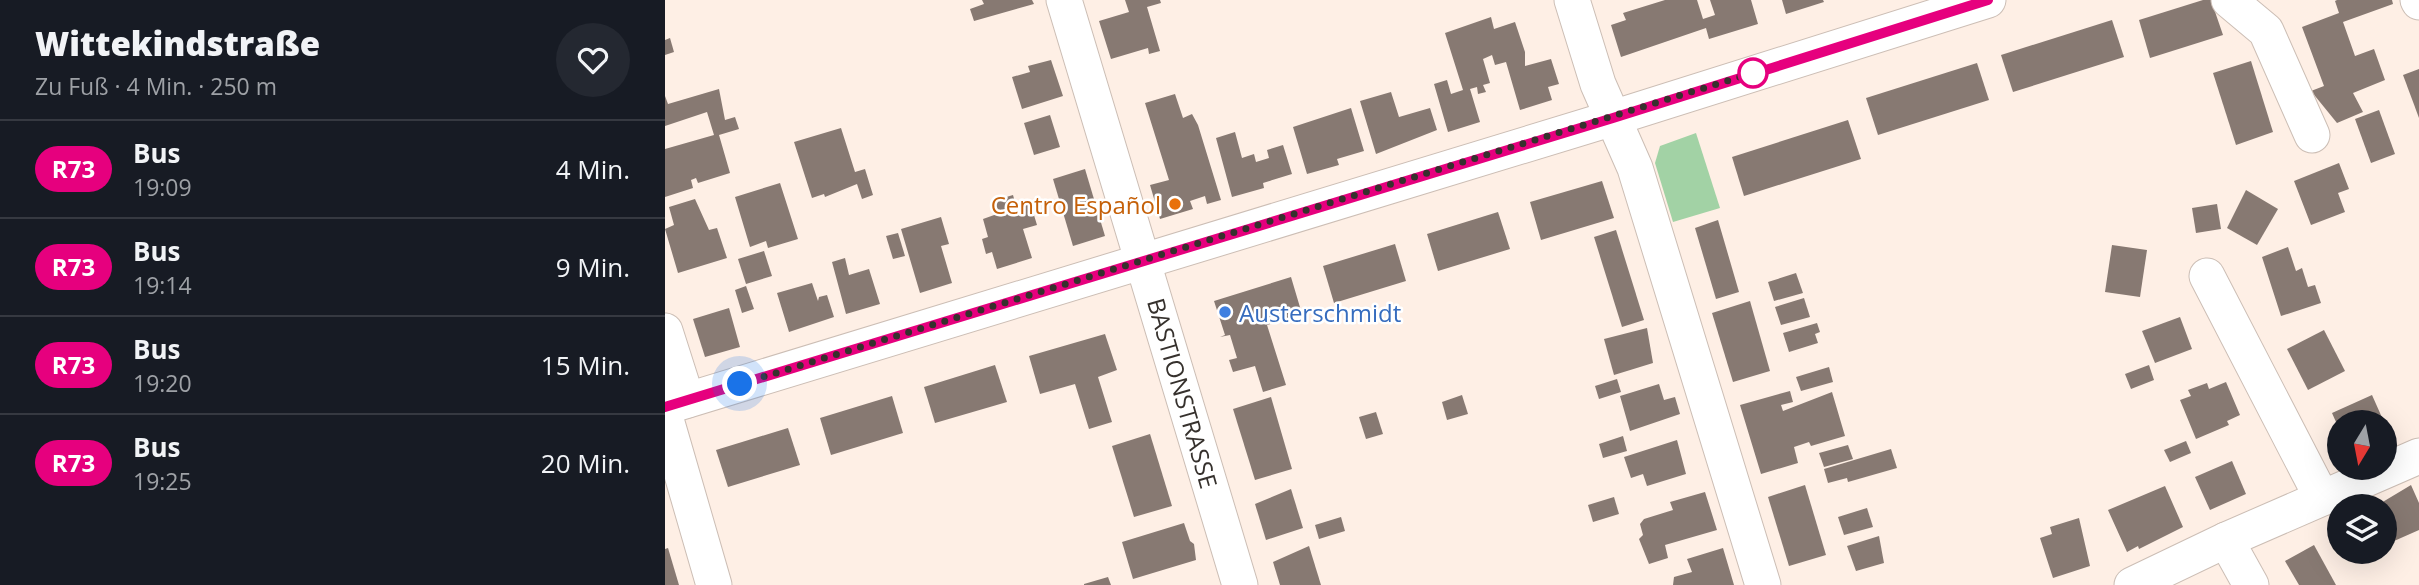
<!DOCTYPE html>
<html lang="de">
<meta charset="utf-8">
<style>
body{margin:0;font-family:"Open Sans",sans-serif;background:#242831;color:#f1f3f6;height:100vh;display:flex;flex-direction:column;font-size:26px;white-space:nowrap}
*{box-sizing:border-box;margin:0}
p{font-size:23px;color:#9ea1a6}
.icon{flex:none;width:38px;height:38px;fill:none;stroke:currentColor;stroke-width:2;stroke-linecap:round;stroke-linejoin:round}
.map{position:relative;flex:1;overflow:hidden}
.panel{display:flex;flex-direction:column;background:#171b24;width:665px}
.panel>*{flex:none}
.badge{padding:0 14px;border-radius:23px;font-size:24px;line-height:46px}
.needle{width:46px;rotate:190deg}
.controls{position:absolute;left:1662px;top:410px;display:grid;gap:14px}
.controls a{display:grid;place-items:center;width:70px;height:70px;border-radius:50%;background:#171b24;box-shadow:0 7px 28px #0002;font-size:35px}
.you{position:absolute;width:35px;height:35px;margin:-18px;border:5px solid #fff;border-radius:50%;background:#1a73e8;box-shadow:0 0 0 10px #1a73e833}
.map>.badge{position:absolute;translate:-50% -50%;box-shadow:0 0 0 4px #fff}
.round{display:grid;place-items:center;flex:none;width:74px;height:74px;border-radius:37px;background:#242831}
.overview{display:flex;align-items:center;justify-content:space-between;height:119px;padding:0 35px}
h1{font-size:33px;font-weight:800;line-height:52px}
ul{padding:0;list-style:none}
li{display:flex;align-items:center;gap:21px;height:98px;padding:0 35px;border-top:2px solid #363941}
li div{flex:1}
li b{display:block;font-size:26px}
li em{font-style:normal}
li .badge{min-width:77px;font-weight:700;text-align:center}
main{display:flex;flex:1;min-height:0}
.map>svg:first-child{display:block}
.green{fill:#a2d2a5}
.building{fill:#877972}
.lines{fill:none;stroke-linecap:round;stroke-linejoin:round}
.minor-casing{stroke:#ccbeb5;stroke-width:37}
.minor{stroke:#fff;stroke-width:35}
.line-casing{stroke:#fff;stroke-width:16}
.line{stroke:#e6007e;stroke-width:10}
.walk{stroke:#36312d;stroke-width:7;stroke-dasharray:0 12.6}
.stop-dot{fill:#fff;stroke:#e6007e;stroke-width:3.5}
.food-dot{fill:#e8710a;stroke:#fff;stroke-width:2.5}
.shop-dot{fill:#3f7fe0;stroke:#fff;stroke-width:2.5}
.labels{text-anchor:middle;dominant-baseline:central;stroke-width:5;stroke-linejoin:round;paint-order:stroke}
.food-label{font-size:24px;fill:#c56008;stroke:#fff;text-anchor:end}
.shop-label{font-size:24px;fill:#366cbe;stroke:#fff;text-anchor:start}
.street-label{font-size:24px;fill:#36312d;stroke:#fff}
</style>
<main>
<section class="panel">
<div class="overview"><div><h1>Wittekindstraße</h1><p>Zu Fuß · 4 Min. · 250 m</p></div><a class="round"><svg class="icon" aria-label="heart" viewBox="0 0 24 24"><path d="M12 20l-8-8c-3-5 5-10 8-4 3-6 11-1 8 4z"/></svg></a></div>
<ul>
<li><span class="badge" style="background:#e6007e;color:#fff">R73</span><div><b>Bus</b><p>19:09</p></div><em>4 Min.</em></li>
<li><span class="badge" style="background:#e6007e;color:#fff">R73</span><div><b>Bus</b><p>19:14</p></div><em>9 Min.</em></li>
<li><span class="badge" style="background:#e6007e;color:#fff">R73</span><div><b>Bus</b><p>19:20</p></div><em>15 Min.</em></li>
<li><span class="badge" style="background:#e6007e;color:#fff">R73</span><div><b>Bus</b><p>19:25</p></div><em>20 Min.</em></li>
</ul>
</section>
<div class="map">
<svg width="1754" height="585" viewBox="0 0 1754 585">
<rect width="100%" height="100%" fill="#feefe5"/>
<path class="green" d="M1031 133 1055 208 1008 222 990 163 995 146Z"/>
<g class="building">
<path d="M317 0H367L369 4 309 21 305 9 319 4Z"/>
<path d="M460 0H495L496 3 482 7 495 51 484 54 483 48 446 59 434 21 464 12Z"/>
<path d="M1000 0H1032L1038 19 1050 15 1045 0H1086L1093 24 1044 39 1041 28 956 57 946 25 961 20 958 13Z"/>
<path d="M1117 0H1158L1159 2 1121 14Z"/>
<path d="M1538 0H1546L1558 35 1485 58 1474 20Z"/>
<path d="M1672 0H1727L1728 4 1678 22 1690 56 1709 49 1720 80 1688 93 1698 112 1672 123 1646 91 1659 86 1637 27 1674 13 1670 1Z"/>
<path d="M826 17 829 29 850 22 860 52V66L886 59 894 84 883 87 887 100 855 110 841 62 830 65 827 55 818 59 825 83 818 85 821 92 813 94 812 87 805 89 815 122 783 132 769 84 782 80 786 94 798 90 780 33Z"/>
<path d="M1447 20 1459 57 1348 92 1336 55Z"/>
<path d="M5 38 9 52 0 55V40Z"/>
<path d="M386 60 398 96 357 109 347 77 365 72 363 66Z"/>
<path d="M1586 61 1608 132 1571 145 1548 73Z"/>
<path d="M1312 63 1324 100 1213 135 1201 98Z"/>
<path d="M1754 69V118L1738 75Z"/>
<path d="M54 89 60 120 70 117 74 129 54 135 65 173 33 183 31 178 26 180 28 188 0 197V149L49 135 42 112 0 126V96L3 104Z"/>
<path d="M726 92 734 117 765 108 772 130 711 154 695 101Z"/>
<path d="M510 94 518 118 527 114 533 125 556 200 542 204 540 196 525 201 528 209 495 219 485 185 504 180 480 103Z"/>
<path d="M686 108 699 151 672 159 674 165 642 174 628 127Z"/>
<path d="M1714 110 1730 154 1706 163 1690 119Z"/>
<path d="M385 115 395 147 369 155 359 123Z"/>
<path d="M1183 120 1196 159 1079 196 1067 157Z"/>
<path d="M176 128 190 172 200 169 208 195 197 199 192 184 160 197 159 194 147 198 129 142Z"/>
<path d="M570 132 577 158 589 154 591 162 604 158 602 150 618 145 627 174 598 183 599 188 567 197 551 138Z"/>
<path d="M1674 163 1684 189 1673 193 1680 212 1646 225 1629 181Z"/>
<path d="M420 169 440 236 408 246 388 179Z"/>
<path d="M937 181 949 218 876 240 865 202Z"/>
<path d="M115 183 133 239 103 248 101 241 85 247 70 197Z"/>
<path d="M1581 190 1613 209 1592 245 1562 228Z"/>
<path d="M348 195 351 206 365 202 372 225 358 229 367 258 332 269 327 252 321 254 317 239 323 237 318 219 332 214 328 201Z"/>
<path d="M30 199 44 230 52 228 62 258 13 273 0 229 9 225 4 207Z"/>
<path d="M1552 204 1556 229 1531 233 1527 208Z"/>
<path d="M833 212 845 249 773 271 762 234Z"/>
<path d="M276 217 284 244 276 246 287 283 255 293 236 229Z"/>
<path d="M1053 220 1074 292 1051 299 1030 228Z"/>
<path d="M951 230 979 320 957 327 929 237Z"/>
<path d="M233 233 240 256 228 259 221 236Z"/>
<path d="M730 244 741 281 669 303 658 266Z"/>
<path d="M1447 245 1482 250 1475 297 1440 292Z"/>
<path d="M1623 247 1631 271 1637 268 1643 287 1650 285 1656 303 1616 316 1597 257Z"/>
<path d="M99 251 107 276 81 284 73 259Z"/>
<path d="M180 258 184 275 204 269 215 304 181 314 167 262Z"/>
<path d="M1131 273 1138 293 1109 301 1103 282Z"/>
<path d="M626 277 637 314 602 325 621 385 598 392 590 366 568 372 564 360 572 358 565 335 555 337 560 335 549 301Z"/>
<path d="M147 283 153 301 154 297 162 295 169 317 124 332 112 293Z"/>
<path d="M81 286 89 309 77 313 70 290Z"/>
<path d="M1139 298 1145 317 1116 325 1110 307Z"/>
<path d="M1085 301 1105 371 1068 382 1047 313Z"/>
<path d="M64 308 75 347 40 357 28 319Z"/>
<path d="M1515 317 1527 349 1490 363 1477 331Z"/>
<path d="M1152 323 1155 332 1150 334 1153 343 1124 352 1118 333Z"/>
<path d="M982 328 988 363 949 375 939 339Z"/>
<path d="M1659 330 1680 371 1643 390 1622 349Z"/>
<path d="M440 334 452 370 433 377 447 422 424 429 410 384 375 394 364 356Z"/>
<path d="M330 365 342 402 270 423 259 387Z"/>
<path d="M1484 365 1489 380 1466 389 1460 374Z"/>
<path d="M1164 367 1168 382 1136 391 1131 377Z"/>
<path d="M952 379 956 392 934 399 930 386Z"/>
<path d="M1561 382 1575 415 1562 421 1564 425 1531 439 1515 400 1526 396 1523 390 1542 383 1544 389Z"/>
<path d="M994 384 999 400 1010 397 1015 414 965 431 955 396Z"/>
<path d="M1125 391 1128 402 1116 405 1118 411 1167 392 1180 436 1146 446 1144 442 1129 447 1133 463 1096 474 1075 405Z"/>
<path d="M797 395 803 414 782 420 777 402Z"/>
<path d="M1707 395 1719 422H1675V431L1667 413Z"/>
<path d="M227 396 238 433 166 455 155 418Z"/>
<path d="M606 397 627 469 590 480 568 409Z"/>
<path d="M711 412 718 434 701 439 694 417Z"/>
<path d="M123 428 135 465 63 487 51 450Z"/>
<path d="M485 434 507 506 469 517 447 446Z"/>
<path d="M958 436 962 451 938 458 934 444Z"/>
<path d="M1012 440 1021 474 982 486 978 474 966 478 959 457Z"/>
<path d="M1521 441 1526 453 1505 462 1499 450Z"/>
<path d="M1183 445 1188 459 1159 467 1154 453Z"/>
<path d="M1226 449 1232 468 1183 482 1182 478 1163 483 1159 469Z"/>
<path d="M1567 461 1581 494 1545 510 1530 477Z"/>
<path d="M1140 485 1161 555 1124 566 1103 497Z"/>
<path d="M1746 485 1754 503V530L1720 545V506H1711Z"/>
<path d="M1500 486 1518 527 1474 549 1473 546 1462 552 1443 510Z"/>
<path d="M626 489 638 528 601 540 590 504Z"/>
<path d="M1040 492 1052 530 1000 545 1003 558 984 564 974 539 978 535 975 524 979 519 1008 510 1005 502Z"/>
<path d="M949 497 954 514 928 522 923 505Z"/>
<path d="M1202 508 1208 527 1179 535 1173 517Z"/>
<path d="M676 517 680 531 654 539 650 525Z"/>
<path d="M1414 518 1425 566 1388 578 1375 538 1387 534 1385 527Z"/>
<path d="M519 523 525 541 529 544 531 560 468 579 457 542Z"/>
<path d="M1214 536 1219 563 1191 571 1182 546Z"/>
<path d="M1649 545 1671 585H1634L1620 561Z"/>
<path d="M644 546 656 585H615L608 562Z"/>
<path d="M3 548 14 585H0V549Z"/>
<path d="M1058 548 1069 585H1008L1009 577 1027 572 1022 559Z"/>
<path d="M443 577 446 585H419V584Z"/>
</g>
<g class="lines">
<g class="minor-casing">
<g id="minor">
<path d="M399 0 575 585"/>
<path d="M907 0 933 84 970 168 1098 585"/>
<path d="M1564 0 1601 31 1647 135"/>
<path d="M1753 0 1754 2"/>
<path d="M1542 276 1657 498"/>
<path d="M0 331 22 400"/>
<path d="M0 407 948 118 1323 0"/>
<path d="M0 416 49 585"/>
<path d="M1561 540 1586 585"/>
<path d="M1467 585 1561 540 1754 456"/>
</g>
</g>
<use href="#minor" class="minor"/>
</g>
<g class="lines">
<g class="line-casing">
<path id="line" d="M0 407 948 118 1323 0"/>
</g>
<use href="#line" class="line"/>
<path class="walk" d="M75 384 1088 73"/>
</g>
<circle class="stop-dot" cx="1088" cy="73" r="14"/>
<circle class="food-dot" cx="510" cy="204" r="7"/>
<circle class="shop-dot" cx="560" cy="312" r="7"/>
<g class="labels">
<g class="food-label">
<text x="496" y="204">Centro Español</text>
</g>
<g class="shop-label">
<text x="574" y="312">Austerschmidt</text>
</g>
<g class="street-label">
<text transform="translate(518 393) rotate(74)">BASTIONSTRASSE</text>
</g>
</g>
</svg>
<div class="controls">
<a><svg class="needle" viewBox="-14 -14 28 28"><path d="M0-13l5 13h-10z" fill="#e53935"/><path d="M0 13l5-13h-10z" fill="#9ea1a6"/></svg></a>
<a><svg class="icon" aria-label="layers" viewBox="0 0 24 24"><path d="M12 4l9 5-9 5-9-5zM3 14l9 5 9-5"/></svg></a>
</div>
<div class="you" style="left:75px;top:384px"></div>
</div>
</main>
